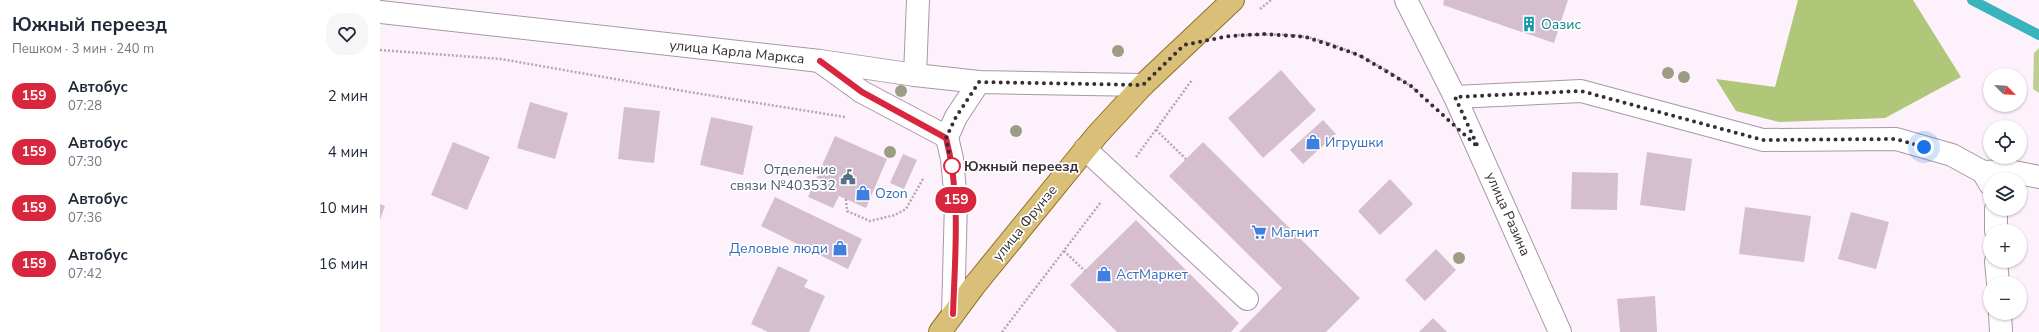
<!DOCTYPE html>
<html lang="ru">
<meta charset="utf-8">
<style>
body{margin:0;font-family:"Nunito Sans",sans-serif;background:#f6f6f7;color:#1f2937;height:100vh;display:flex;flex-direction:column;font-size:15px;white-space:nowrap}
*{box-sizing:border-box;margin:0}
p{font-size:13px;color:#747a83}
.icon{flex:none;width:22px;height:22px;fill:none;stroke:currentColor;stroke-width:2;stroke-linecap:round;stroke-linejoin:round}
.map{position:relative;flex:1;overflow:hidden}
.sheet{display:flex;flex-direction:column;background:#fff;width:380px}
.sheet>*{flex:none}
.badge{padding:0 8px;border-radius:13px;font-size:14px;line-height:26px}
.needle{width:26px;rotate:114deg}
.buttons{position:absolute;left:1603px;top:68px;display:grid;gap:8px}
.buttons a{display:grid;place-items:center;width:44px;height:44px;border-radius:50%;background:#fff;box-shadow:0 1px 3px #0004;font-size:20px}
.you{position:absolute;width:20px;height:20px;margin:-10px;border:3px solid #fff;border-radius:50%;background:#1a73e8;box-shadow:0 0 0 6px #1a73e833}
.map>.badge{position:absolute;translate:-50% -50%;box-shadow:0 0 0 2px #fff}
.round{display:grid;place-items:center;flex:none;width:42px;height:42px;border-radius:16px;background:#f6f6f7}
.summary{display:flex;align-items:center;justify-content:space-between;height:68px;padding:0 12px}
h1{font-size:19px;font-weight:700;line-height:30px}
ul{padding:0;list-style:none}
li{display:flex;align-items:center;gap:12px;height:56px;padding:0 12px}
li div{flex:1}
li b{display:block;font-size:15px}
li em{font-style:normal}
li .badge{min-width:44px;font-weight:700;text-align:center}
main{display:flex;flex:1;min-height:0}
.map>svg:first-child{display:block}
.green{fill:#bcce90}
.forest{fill:#b0c678}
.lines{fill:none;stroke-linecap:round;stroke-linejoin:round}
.stream{stroke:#39b3bc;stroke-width:10}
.building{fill:#d5bfcf}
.minor-casing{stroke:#a997a8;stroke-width:24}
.major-casing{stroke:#8f7125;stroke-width:24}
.path{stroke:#b3a8b2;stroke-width:2.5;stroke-dasharray:2 2;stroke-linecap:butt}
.minor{stroke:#fff;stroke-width:22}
.major{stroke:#d9bf77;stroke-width:22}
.tree{fill:#9b9d84}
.line-casing{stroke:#fff;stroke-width:9}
.line{stroke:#d7263d;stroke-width:6}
.walk{stroke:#362e35;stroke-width:4;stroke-dasharray:0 7.2}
.stop-dot{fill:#fff;stroke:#d7263d;stroke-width:2}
.labels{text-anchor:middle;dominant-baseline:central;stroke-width:3.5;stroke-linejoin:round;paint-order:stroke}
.culture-label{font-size:14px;fill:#0d838f;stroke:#fff;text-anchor:start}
.street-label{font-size:14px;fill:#362e35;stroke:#fff}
.shop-label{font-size:14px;fill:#366cbe;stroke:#fff;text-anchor:start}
.stop-label{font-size:14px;font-weight:bold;fill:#362e35;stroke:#fff;text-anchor:start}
.service-label{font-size:14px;fill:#4e5e75;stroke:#fff;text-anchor:end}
</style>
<main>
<section class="sheet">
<div class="summary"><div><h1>Южный переезд</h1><p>Пешком · 3 мин · 240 m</p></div><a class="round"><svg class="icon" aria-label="heart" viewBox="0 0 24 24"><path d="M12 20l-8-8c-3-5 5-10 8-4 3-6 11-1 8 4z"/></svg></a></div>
<ul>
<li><span class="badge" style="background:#d7263d;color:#fff">159</span><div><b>Автобус</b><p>07:28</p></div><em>2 мин</em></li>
<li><span class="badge" style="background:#d7263d;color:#fff">159</span><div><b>Автобус</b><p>07:30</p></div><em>4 мин</em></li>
<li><span class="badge" style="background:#d7263d;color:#fff">159</span><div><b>Автобус</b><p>07:36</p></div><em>10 мин</em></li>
<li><span class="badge" style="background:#d7263d;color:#fff">159</span><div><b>Автобус</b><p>07:42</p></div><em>16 мин</em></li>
</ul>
</section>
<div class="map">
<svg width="1659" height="332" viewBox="0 0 1659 332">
<rect width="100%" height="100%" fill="#fdf1fc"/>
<path class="green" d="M1659 48V93L1653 89 1654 53Z"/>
<path class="forest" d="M1418 0H1533L1581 77 1505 118 1399 122 1356 111 1336 79 1395 87Z"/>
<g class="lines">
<path class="stream" d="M1592 0 1659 35"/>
</g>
<g class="building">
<path d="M1064 0H1188L1174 43 1063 5Z"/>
<path d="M901 70 936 110 883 158 848 118Z"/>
<path d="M150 102 188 113 175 159 137 148Z"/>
<path d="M244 107 280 111 274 163 238 159Z"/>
<path d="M331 117 373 126 363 175 320 165Z"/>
<path d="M943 120 956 134 923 164 910 150Z"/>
<path d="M455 136 507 159 486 208 459 196 453 208 428 197Z"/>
<path d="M73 142 110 157 87 210 51 195Z"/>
<path d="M823 142 980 298 946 332H859L902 288 789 176Z"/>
<path d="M1267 152 1312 159 1305 211 1260 205Z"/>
<path d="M523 154 537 160 524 189 510 183Z"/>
<path d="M1192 172 1238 173 1237 210 1191 209Z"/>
<path d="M1010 179 1033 204 1000 235 978 211Z"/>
<path d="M395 197 482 239 468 269 381 226Z"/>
<path d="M0 204 5 206 0 220Z"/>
<path d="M1365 207 1431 216 1424 262 1359 254Z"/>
<path d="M1471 212 1509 222 1496 269 1458 259Z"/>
<path d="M756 220 859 323 851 332H737L690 285Z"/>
<path d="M1056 249 1076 270 1045 301 1025 280Z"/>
<path d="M398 266 428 280 424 287 445 296 429 332H388L371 324Z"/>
<path d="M1275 296 1277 332H1240L1237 299Z"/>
<path d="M1053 318 1067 332H1039Z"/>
</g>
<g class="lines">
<g class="minor-casing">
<g id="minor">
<path d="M1026 0 1075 97 1180 332"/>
<path d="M0 12 440 61 535 75 599 82 763 85"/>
<path d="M442 63 482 92 567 137"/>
<path d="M535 75 538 0"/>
<path d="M1075 97 1201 91 1383 140 1516 139 1572 155 1603 172 1610 184"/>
<path d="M705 149 867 299"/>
<path d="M1603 172 1629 171 1659 177"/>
<path d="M1616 231V209"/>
<path d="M1616 261 1618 283"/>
<path d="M1620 313 1621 332"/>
<path d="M573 314 576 202 572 159 567 137 576 117 599 82"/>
</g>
</g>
<g class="major-casing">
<path id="major" d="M560 332 594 286 717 135 763 85 853 0"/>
</g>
<g class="path">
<path d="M880 9 891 0"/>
<path d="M858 35C880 35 904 33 926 37 960 43 1014 71 1040 94"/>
<path d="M0 50 121 59 309 92 465 117"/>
<path d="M776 130 806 159"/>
<path d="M756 157 812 80"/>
<path d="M466 199 467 211 490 221 515 215 526 209 544 177"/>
<path d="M684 251 705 271"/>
<path d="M622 332 721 202"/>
</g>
<use href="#minor" class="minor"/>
<use href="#major" class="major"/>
</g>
<g class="tree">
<circle cx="738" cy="51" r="6"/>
<circle cx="1288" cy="73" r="6"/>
<circle cx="1304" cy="77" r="6"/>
<circle cx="521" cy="91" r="6"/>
<circle cx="636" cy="131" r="6"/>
<circle cx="510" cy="152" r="6"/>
<circle cx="1079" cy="258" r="6"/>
</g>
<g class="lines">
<g class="line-casing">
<path id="line" d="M440 61 482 92 566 138C581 195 575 255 573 314"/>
</g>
<use href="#line" class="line"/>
<path class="walk" d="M572 166 573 173 566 138 576 117 599 82 763 85 804 45 849 36 884 34 926 37 979 55 1031 86 1098 147 1075 97 1201 91 1383 140 1516 139 1544 147"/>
</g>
<defs>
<g id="building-bare" transform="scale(1.2)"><path d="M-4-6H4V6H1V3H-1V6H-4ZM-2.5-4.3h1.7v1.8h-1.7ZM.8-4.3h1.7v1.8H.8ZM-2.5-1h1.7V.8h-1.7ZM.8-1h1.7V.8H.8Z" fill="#0f9aa8" stroke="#fff" stroke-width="2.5" paint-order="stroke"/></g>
<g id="shop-bare" transform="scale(1.2)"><path d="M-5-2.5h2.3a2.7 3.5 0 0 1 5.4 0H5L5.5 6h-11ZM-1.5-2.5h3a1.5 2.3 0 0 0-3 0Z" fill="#3f7fe0" stroke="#fff" stroke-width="2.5" paint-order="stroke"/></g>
<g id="civic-bare" transform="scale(1.2)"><path d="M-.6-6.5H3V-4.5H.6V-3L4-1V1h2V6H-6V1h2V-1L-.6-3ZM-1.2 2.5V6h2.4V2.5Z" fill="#5c6f8a" stroke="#fff" stroke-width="2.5" paint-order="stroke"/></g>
<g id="supermarket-bare" transform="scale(1.2)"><path d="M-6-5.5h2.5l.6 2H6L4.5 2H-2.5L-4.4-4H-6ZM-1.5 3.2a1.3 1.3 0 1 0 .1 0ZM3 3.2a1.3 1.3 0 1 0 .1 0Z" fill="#3f7fe0" stroke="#fff" stroke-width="2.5" paint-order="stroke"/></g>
</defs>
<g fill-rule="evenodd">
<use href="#building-bare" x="1149" y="24"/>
<use href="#shop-bare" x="933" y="142"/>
<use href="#civic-bare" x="468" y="177"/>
<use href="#shop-bare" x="483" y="193"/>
<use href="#supermarket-bare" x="879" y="232"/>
<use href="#shop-bare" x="460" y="248"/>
<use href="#shop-bare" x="724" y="274"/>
</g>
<circle class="stop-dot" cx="572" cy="166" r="8"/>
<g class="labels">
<g class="culture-label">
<text x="1161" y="24">Оазис</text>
</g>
<g class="street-label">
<text transform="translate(357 52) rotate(6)">улица Карла Маркса</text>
<text transform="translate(1128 214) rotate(66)">улица Разина</text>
<text transform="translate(645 223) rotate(-51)">улица Фрунзе</text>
</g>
<g class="shop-label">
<text x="945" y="142">Игрушки</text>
<text x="495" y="193">Ozon</text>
<text x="891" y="232">Магнит</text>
<text x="448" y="248" text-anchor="end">Деловые люди</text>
<text x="736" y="274">АстМаркет</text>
</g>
<g class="stop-label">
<text x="584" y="166">Южный переезд</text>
</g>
<g class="service-label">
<text x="456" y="169">Отделение<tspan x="456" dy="16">связи №403532</tspan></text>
</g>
</g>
</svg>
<div class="buttons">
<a><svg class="needle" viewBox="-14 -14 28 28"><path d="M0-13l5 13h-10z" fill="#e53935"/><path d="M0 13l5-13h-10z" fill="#747a83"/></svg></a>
<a><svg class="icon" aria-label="locate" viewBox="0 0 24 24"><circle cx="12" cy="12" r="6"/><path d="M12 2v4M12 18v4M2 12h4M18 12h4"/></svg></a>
<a><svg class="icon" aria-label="layers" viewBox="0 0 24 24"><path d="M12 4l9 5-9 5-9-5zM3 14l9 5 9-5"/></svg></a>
<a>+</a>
<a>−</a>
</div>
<div class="you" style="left:1544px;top:147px"></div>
<b class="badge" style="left:576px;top:200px;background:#d7263d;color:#fff">159</b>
</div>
</main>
